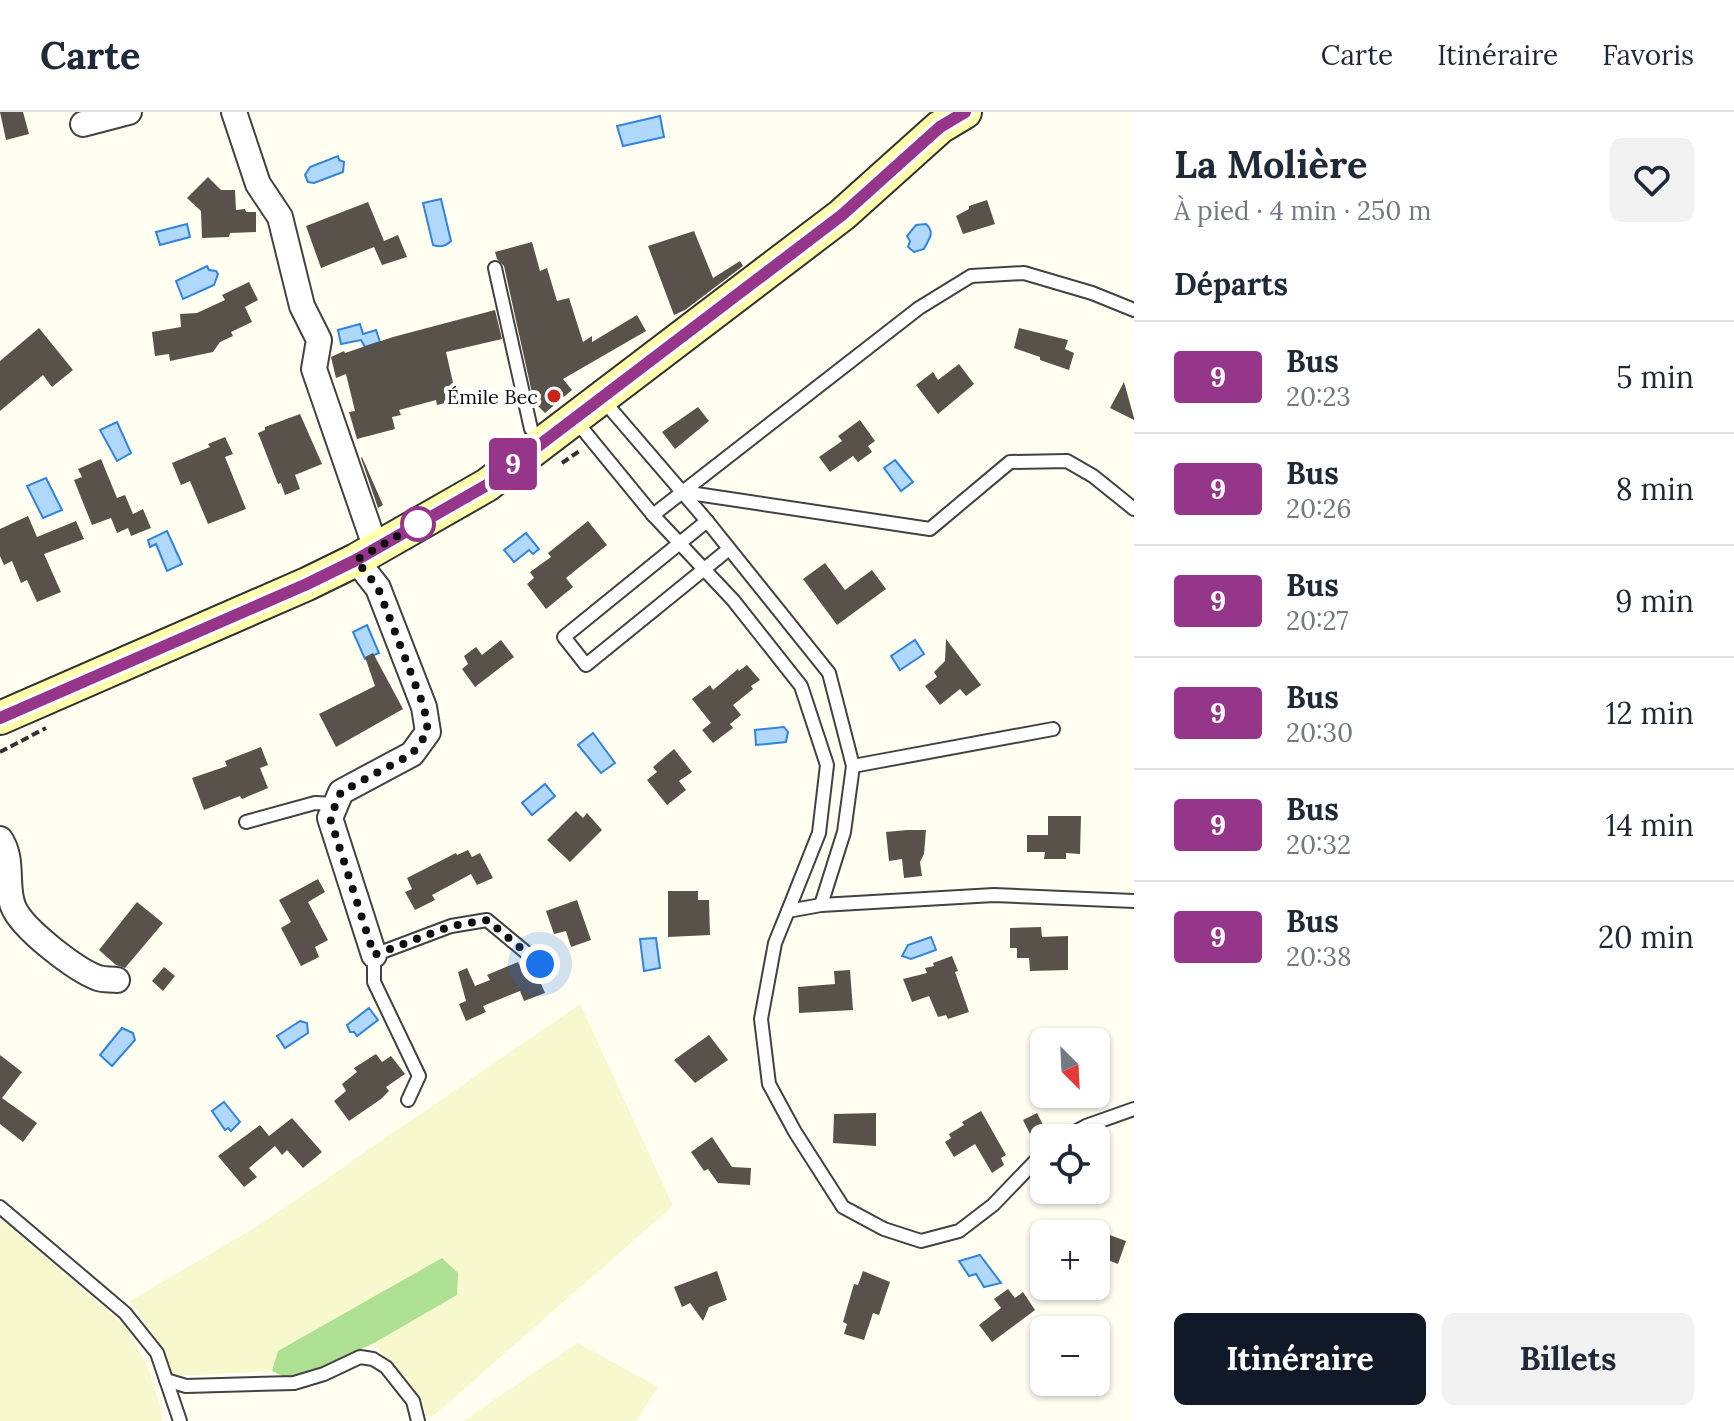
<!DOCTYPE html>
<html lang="fr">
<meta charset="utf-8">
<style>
body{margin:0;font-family:Lora,serif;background:#f2f2f3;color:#1f2937;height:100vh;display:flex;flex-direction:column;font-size:30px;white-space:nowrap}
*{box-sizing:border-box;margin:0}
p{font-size:26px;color:#747a83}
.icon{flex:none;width:44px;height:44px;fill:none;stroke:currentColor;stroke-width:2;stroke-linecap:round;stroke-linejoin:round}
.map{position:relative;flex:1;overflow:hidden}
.side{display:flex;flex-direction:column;background:#fff;width:600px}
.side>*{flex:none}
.badge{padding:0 16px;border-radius:6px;font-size:28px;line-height:52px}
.needle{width:52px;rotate:156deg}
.tools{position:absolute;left:1030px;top:916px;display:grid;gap:16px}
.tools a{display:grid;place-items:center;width:80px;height:80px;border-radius:12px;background:#fff;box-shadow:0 2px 6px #0004;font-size:40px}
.you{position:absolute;width:40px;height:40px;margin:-20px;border:6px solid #fff;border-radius:50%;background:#1a73e8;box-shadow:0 0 0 12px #1a73e833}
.map>.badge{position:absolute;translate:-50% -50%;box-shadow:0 0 0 4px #fff}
h2{padding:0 40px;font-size:30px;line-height:72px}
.round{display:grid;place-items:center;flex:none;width:84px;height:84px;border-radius:12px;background:#f2f2f3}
.summary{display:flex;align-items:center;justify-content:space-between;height:136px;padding:0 40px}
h1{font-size:38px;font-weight:700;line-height:60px}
.cta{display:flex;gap:16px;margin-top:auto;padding:16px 40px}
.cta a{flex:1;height:92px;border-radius:12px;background:#111827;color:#fff;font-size:32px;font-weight:700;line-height:92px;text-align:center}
.cta a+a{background:#f2f2f3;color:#1f2937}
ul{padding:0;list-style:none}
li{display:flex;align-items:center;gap:24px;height:112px;padding:0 40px;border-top:2px solid #e0e1e3}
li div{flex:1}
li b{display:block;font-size:30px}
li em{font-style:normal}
li .badge{min-width:88px;font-weight:700;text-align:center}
header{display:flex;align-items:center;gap:48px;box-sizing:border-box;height:112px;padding:0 40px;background:#fff;border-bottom:2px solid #e0e1e3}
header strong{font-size:38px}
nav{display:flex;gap:44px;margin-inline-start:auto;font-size:28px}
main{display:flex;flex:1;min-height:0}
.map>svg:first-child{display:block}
.farmland{fill:#f7f8ce}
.forest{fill:#aee094}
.water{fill:#b0d7fc;stroke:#3084da;stroke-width:2}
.building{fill:#59524a}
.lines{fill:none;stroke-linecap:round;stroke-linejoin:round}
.lane-casing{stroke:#424242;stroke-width:16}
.street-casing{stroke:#424242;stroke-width:28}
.secondary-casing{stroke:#313131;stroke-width:36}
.path{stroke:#313131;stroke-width:4;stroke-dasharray:8 4;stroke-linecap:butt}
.lane{stroke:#fff;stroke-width:12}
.street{stroke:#fff;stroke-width:24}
.secondary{stroke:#ffffac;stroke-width:32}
.line-casing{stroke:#fff;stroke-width:18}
.line{stroke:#96368b;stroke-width:12}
.walk{stroke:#0f0f0f;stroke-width:8;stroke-dasharray:0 14.4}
.poi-dot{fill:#cd2419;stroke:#fff;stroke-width:3}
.stop-dot{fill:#fff;stroke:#96368b;stroke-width:4}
.labels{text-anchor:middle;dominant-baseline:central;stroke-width:8;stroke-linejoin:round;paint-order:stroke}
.poi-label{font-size:20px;fill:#0f0f0f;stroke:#fff;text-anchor:end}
</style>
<header>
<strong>Carte</strong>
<nav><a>Carte</a><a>Itinéraire</a><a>Favoris</a></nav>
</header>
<main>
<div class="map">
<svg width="1134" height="1309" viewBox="0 0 1134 1309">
<rect width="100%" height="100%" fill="#fffef1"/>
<g class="farmland">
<path d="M580 892 673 1094 431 1306 374 1231 318 1257 287 1266 272 1259 171 1264 162 1234 130 1189 261 1112Z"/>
<path d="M0 1107 124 1213 146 1251 161 1297 162 1309H0Z"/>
<path d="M578 1231 658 1275 636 1309H463Z"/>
</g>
<path class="forest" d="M442 1146 458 1161 457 1183 374 1231 318 1257 287 1266 272 1259 278 1239Z"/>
<g class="water">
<path d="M660 4 664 25 623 34 617 14Z"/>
<path d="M338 44 339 48 344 50 343 60 314 71 308 70 305 63 310 55Z"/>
<path d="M441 87 451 129C446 134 441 136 433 133L423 91Z"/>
<path d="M187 112 190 125 160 133 156 120Z"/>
<path d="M926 112C936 121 928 128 924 137L914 140 908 135 910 129 907 124 916 113Z"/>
<path d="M207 154 209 158 216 159 218 162 214 173 183 187 176 169Z"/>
<path d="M360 212 363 222 376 218 380 230 365 235 361 228 341 232 338 218Z"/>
<path d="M117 310 131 341 117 349 100 318Z"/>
<path d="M895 348 913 370 901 379 884 356Z"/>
<path d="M46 366 62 398 43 406 27 374Z"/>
<path d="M167 419 182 452 167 459 156 432 150 435 148 428Z"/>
<path d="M526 421 539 437 533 442 529 438 514 450 504 438Z"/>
<path d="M367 513 379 541 365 547 353 520Z"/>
<path d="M915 528 924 542 900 558 891 544Z"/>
<path d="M784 615 788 620 786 630 756 633 755 618Z"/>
<path d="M593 621 615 651 601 661 578 633Z"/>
<path d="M545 672 555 684 532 703 522 691Z"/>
<path d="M931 825 936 838 911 847 902 844 908 833Z"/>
<path d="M656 826 660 856 644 859 640 827Z"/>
<path d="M369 896 378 908 357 924 354 920H350L347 913Z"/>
<path d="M300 909 307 911 308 921 285 936 277 924Z"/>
<path d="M122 916 133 921 135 928 112 954 100 943Z"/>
<path d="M224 990 240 1010 231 1019 228 1016 225 1018 212 999Z"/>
<path d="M980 1143 1001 1171 984 1175 976 1162 969 1164 959 1149Z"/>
</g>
<g class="building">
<path d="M0 0H23L29 22 6 28Z"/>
<path d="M208 65 221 78H235L236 98 245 97 246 100H256V120L230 121 229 125 202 126 201 99 187 86Z"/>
<path d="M987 88 995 112 963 122 956 104 969 97V94Z"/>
<path d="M368 90 384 129 398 123 407 145 382 153 374 135 321 156 306 114Z"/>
<path d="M694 119 713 166 740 149 743 154 685 198 674 203 648 134Z"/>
<path d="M532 130 540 159 547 156 557 189 569 186 583 230 592 224V230L637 203 646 219 563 267 572 278 545 301 534 290 504 154 497 147 495 140Z"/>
<path d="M249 170 258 188 245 195 252 210 231 220 233 224 220 230 213 240 170 249 169 242 155 244 152 220 181 215 180 202 197 201 225 188 222 183Z"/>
<path d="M495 198 502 227 446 240 456 284 453 285 454 289 437 293 436 288 399 298 401 303 392 305 395 317 357 327 349 300 355 299 346 262 336 266 331 245 344 239 345 241 393 225Z"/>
<path d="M39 216 73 258 52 275 43 263 0 299V249Z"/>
<path d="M1019 216 1068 228 1065 237 1074 241 1069 258 1040 248V245L1014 236Z"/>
<path d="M959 252 974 272 938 302 916 273 933 260 938 268Z"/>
<path d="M1124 270 1134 306V308L1110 296Z"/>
<path d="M698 295 709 309 675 337 662 320Z"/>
<path d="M300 302 322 352 295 363 300 377 285 383 281 371 278 372 258 321 265 318V315Z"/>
<path d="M860 308 875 329 868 334 872 340 858 350 853 344 830 360 819 345 842 329 838 324Z"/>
<path d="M225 325 233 342 225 345 246 397 208 412 190 369 181 373 172 351 210 335 208 332Z"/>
<path d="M362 345 383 393 378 396 361 346Z"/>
<path d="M101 347 117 386 125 383 133 402 143 397 151 416 131 424 128 416 117 421 111 406 92 413 74 368 82 365 78 357Z"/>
<path d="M28 404 37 425 76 409 84 427 44 442 61 480 37 490 27 468 21 471 12 449 4 453 0 444V417Z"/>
<path d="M588 409 607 433 566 466 573 475 546 497 527 472 534 466 530 460 551 445 548 441Z"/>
<path d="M825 451 845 478 872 458 886 477 837 513 803 467Z"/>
<path d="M946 527 981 573 966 584 960 577 940 593 925 574 937 565 934 560 945 549Z"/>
<path d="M501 528 514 545 475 575 462 557 468 552 464 544 476 535 482 543Z"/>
<path d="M373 541 403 597 336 635 319 602 375 574 365 545Z"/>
<path d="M747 553 760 568 751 574 753 577 733 593 741 603 730 612 733 616 713 631 702 618 711 611 692 587 710 573 713 578 738 557 739 559Z"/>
<path d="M261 635 268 653 260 656 268 676 242 687 240 684 204 698 192 666 227 654 225 649Z"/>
<path d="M674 637 692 660 679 669 686 678 667 693 647 668 657 660 653 655Z"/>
<path d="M576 699 583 706 587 701 602 718 570 750 547 728Z"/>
<path d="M1048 704H1081L1080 742 1066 741V747H1044L1045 740H1027V723H1048Z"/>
<path d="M907 718H926L924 742 920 750 922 764 904 766 902 747 889 749 886 720Z"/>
<path d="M468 738 472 745 480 741 493 766 477 773 471 762 432 783 435 788 415 798 405 780 412 777 407 766 456 741 457 743Z"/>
<path d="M318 767 325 780 308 790 328 828 315 835 319 845 301 854 281 816 291 810 279 788Z"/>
<path d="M668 779H698V788H709L710 823 668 825Z"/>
<path d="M577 788 591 828 571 835 566 819 554 822 546 799Z"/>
<path d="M137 790 163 811 125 856 116 853 99 838Z"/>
<path d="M1041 815 1042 825 1068 824V858L1030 859 1029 846H1017V836H1010V816Z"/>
<path d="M952 844 958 859 955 860 969 900 948 907 946 903 938 905 929 884 912 890 903 867 927 861 925 856 934 854 933 851Z"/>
<path d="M518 850 523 861 532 857 536 860 545 881 524 889 520 879 483 894 486 900 466 909 459 892 466 889 458 860 467 856 475 874 490 868 487 863Z"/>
<path d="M164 855 175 864 163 879 152 869Z"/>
<path d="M850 858 853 898 799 901 798 875 835 872 834 859Z"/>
<path d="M709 923 728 948 695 971 674 948Z"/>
<path d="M376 942 382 950 391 944 405 962 386 975 389 979 381 987 349 1009 334 989 346 979 342 972 357 960 354 956Z"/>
<path d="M0 943 22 960 2 986 37 1011 23 1030 0 1012Z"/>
<path d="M981 999 1006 1043 1001 1046 1004 1053 992 1061 975 1032 954 1045 945 1030 951 1026 949 1022 964 1013 962 1010Z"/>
<path d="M876 1001V1034L833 1031 834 1002Z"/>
<path d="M1037 1001 1044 1015 1030 1022 1023 1008Z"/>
<path d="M292 1006 322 1040 303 1056 287 1038 282 1043 275 1034 249 1056 257 1065 244 1075 218 1044 260 1013 269 1024Z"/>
<path d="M712 1025 732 1055 751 1056 750 1073 718 1071 708 1057 704 1059 691 1040Z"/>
<path d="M1096 1118 1126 1129 1118 1152 1108 1148 1097 1176Z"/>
<path d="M717 1159 727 1188 709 1195 703 1209 690 1191 682 1195 674 1175Z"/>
<path d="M863 1159 890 1170 879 1203 873 1201 864 1228 844 1222 847 1212 843 1210 854 1172 858 1173Z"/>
<path d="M1008 1177 1015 1186 1023 1180 1035 1198 992 1230 979 1213 1001 1196 994 1187Z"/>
</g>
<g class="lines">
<g class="lane-casing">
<g id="lane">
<path d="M495 156 531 317"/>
<path d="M603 288 707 409 829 561 853 654 844 720 821 793"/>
<path d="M576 309 653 403 733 488 801 574 827 653 819 721 788 799"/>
<path d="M683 380 930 417 1010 350 1067 349 1093 364 1134 397"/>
<path d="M653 403 919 196 971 164 1024 161 1092 181 1134 198"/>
<path d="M707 409 564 525 586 553 729 437"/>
<path d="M853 654 1053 617"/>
<path d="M246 710 315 691 336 692"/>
<path d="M408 988 419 964 374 870V843L451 814 487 808 540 852"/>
<path d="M1064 1026 1086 1014 1134 997"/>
<path d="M1044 1040 993 1093 959 1119 921 1129 884 1117 843 1095 795 1020 769 972 761 907 775 831 788 799 821 793 994 783 1134 789"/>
<path d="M0 1095 125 1201 157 1241 180 1309"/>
<path d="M166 1268 186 1274 294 1271 324 1262 360 1245 373 1247 386 1255 413 1289 418 1309"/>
</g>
</g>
<g class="street-casing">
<g id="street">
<path d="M234 0 258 72 280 105 302 194 319 228 314 257 376 437"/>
<path d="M83 12 129 0"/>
<path d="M356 448 378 476 424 595 428 620 412 642 341 680 330 706 374 843"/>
<path d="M0 727C14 747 5 773 13 794 21 816 76 858 98 866 104 868 111 867 117 868"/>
</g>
</g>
<g class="secondary-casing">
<path id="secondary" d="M0 606 307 472 356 448 487 373 842 103 940 15 965 0"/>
</g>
<g class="path">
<path d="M562 351 581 338"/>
<path d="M0 640 46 616"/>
</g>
<use href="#lane" class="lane"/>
<use href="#street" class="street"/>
<use href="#secondary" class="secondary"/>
</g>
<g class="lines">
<g class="line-casing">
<path id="line" d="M0 606 307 472 356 448 487 373 842 103 940 15 965 0"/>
</g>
<use href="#line" class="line"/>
<path class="walk" d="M418 412 420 411 356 448 378 476 424 595 428 620 412 642 341 680 330 706 374 843 451 814 487 808 540 852"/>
</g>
<circle class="poi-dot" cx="554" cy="284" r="8"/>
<circle class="stop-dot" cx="418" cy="412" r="16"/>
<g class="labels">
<g class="poi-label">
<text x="538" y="284">Émile Bec</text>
</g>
</g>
</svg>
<div class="tools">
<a><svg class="needle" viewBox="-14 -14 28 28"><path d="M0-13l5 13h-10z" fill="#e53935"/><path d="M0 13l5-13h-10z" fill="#747a83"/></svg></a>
<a><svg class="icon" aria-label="locate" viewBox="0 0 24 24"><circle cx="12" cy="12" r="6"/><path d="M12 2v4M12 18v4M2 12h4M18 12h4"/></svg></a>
<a>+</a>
<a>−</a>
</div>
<div class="you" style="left:540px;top:852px"></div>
<b class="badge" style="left:513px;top:352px;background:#96368b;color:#fff">9</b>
</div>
<section class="side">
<div class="summary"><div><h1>La Molière</h1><p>À pied · 4 min · 250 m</p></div><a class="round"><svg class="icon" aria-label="heart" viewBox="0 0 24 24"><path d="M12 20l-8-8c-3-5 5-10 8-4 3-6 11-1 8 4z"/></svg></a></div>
<h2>Départs</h2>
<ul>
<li><span class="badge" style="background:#96368b;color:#fff">9</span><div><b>Bus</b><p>20:23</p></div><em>5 min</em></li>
<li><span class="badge" style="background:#96368b;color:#fff">9</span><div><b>Bus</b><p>20:26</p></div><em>8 min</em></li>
<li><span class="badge" style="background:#96368b;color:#fff">9</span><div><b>Bus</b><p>20:27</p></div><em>9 min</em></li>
<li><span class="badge" style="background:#96368b;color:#fff">9</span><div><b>Bus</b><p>20:30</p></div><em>12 min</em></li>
<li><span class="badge" style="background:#96368b;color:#fff">9</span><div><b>Bus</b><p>20:32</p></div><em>14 min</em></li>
<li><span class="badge" style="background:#96368b;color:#fff">9</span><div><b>Bus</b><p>20:38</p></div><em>20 min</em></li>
</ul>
<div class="cta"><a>Itinéraire</a><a>Billets</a></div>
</section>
</main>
